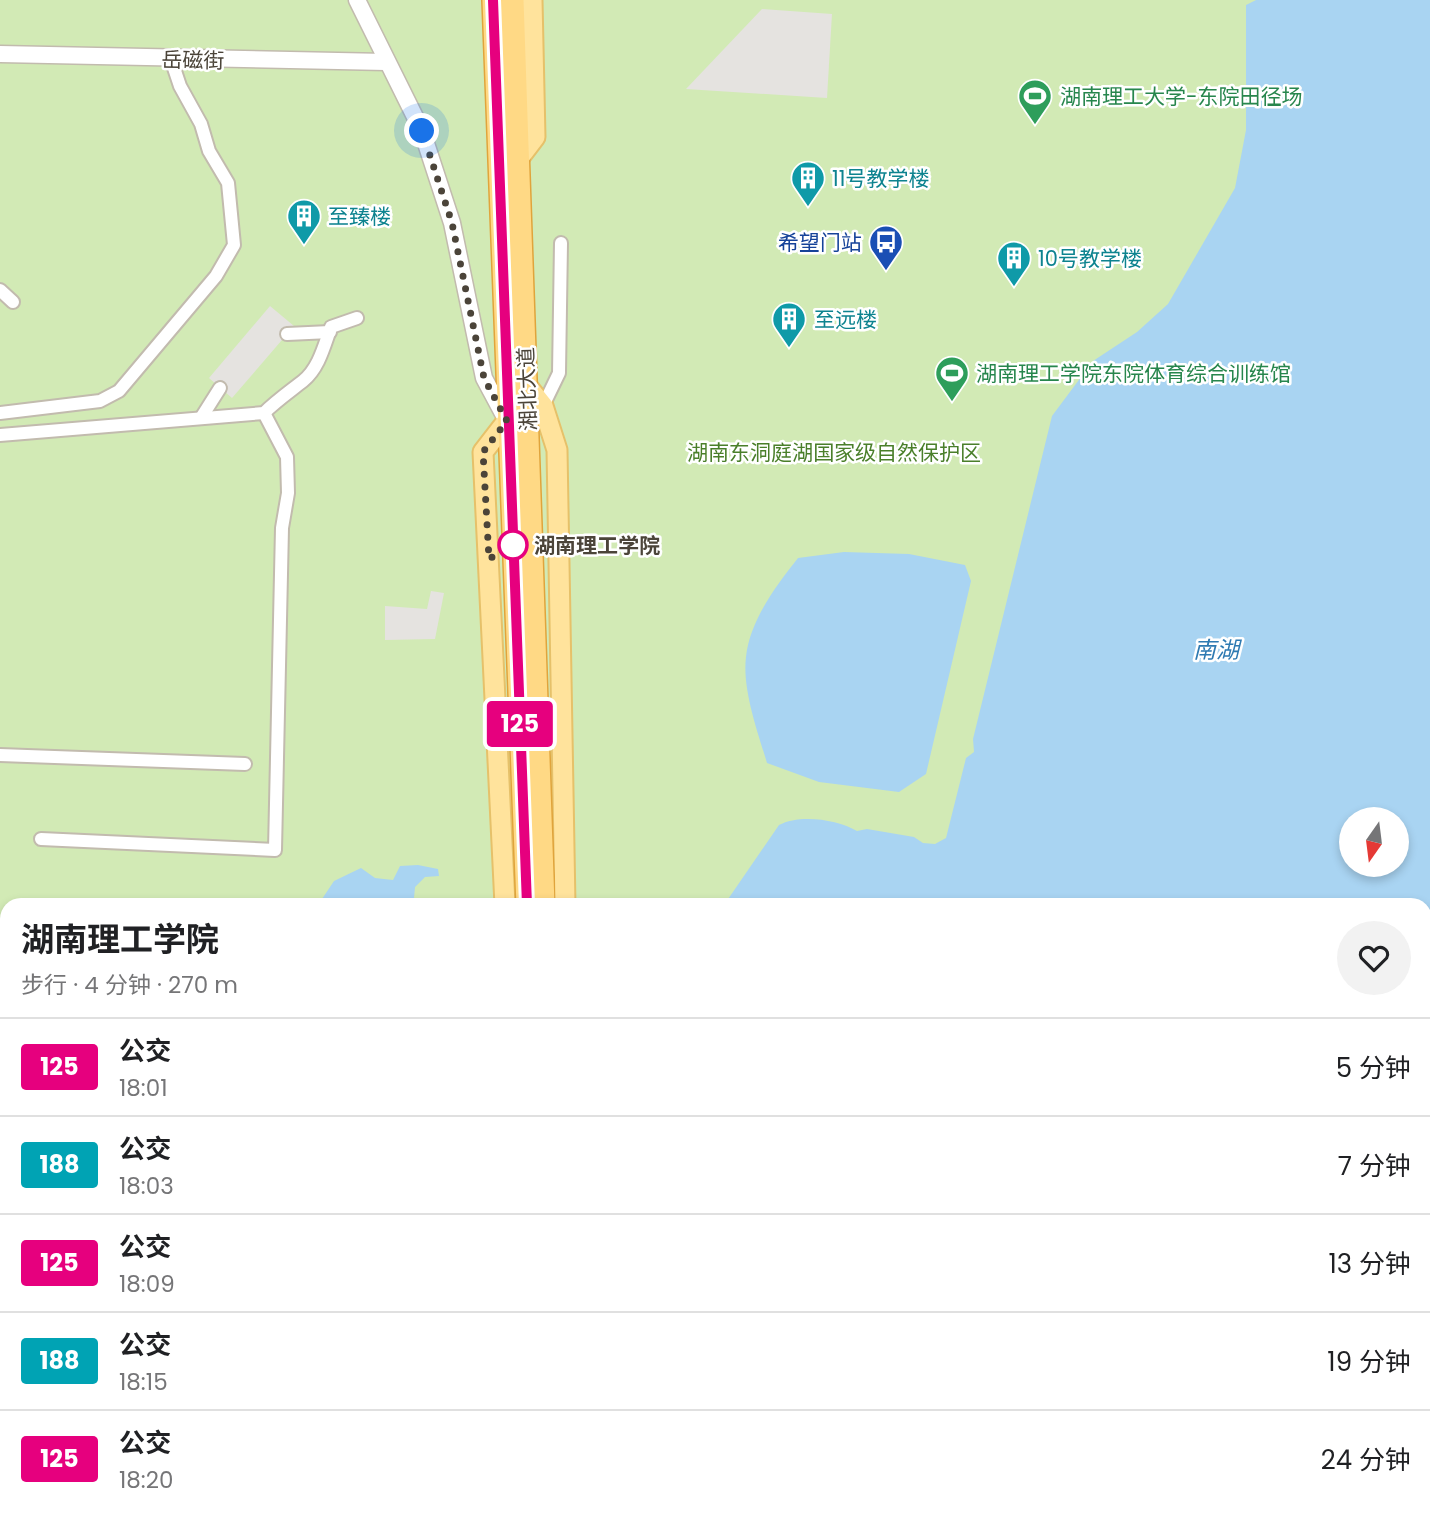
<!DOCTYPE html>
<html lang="zh">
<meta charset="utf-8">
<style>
body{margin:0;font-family:Poppins,"Noto Sans SC",sans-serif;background:#f2f2f2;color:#202124;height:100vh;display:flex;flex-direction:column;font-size:26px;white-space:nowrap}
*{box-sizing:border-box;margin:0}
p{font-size:23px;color:#757577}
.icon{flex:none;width:38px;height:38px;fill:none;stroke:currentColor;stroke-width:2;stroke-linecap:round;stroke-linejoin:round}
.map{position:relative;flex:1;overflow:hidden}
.panel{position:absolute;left:0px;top:898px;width:1432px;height:625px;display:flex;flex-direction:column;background:#fff;border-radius:21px 21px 0 0;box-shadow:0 4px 10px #0003}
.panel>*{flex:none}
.badge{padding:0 14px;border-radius:5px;font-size:24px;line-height:46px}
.needle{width:46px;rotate:194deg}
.controls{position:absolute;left:1339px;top:807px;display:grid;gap:14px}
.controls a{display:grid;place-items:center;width:70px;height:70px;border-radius:50%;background:#fff;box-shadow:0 4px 10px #0003;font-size:35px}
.you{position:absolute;width:35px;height:35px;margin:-18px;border:5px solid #fff;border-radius:50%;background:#1a73e8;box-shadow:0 0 0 10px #1a73e833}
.map>.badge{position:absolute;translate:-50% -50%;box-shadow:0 0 0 4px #fff}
.round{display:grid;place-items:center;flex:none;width:74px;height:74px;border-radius:37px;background:#f2f2f2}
.headline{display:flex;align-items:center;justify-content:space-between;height:119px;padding:0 21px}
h1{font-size:33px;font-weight:700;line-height:52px}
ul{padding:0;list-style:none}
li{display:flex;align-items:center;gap:21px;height:98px;padding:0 21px;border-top:2px solid #e0e0e0}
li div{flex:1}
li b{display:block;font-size:26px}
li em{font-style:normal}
li .badge{min-width:77px;font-weight:700;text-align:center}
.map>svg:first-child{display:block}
.green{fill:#d2eab5;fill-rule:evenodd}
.parking{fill:#e5e3e0}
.water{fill:#a9d4f2;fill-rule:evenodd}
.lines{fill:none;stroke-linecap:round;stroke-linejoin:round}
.minor-casing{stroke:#c2bbae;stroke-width:16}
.tertiary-casing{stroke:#c2bbae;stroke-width:19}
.primary-casing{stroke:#e6c16a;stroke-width:23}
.trunk-casing{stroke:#e0a43c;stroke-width:24}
.minor{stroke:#fff;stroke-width:12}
.tertiary{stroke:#fff;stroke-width:16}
.primary{stroke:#ffe39c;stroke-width:19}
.trunk{stroke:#ffd985;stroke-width:21}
.line-casing{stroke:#fff;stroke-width:16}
.line{stroke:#e6007e;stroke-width:10}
.walk{stroke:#4b4439;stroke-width:7;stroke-dasharray:0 12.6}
.stop-dot{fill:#fff;stroke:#e6007e;stroke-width:3.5}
.labels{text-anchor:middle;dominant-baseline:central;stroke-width:5;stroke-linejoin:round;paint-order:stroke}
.street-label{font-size:21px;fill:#4b4439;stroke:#fff}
.leisure-label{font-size:21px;fill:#27864d;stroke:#fff;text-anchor:start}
.culture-label{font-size:21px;fill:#0d838f;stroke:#fff;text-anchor:start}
.transit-label{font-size:21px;fill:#164399;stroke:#fff;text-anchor:end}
.park-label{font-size:21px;fill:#4a7f2a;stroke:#fff}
.stop-label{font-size:21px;font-weight:bold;fill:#4b4439;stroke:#fff;text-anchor:start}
.water-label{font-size:23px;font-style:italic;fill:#2e7ab2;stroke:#fff}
</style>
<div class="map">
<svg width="1430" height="1522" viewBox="0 0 1430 1522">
<rect width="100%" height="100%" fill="#f6f3ec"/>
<path class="green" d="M0 0H1430V1522H0ZM1351 819H1396V864H1351ZM7 905H1424V1516H7Z"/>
<g class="parking">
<path d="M762 9 832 14 827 98 686 89Z"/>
<path d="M270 306 294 326 232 398 209 378Z"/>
<path d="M431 591 444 593 435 639 385 640V606L427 609Z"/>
</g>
<g class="water">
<path d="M1256 0H1430V1522H638L637 1516H1424V905H724L779 825C799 814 837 819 857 831L867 829 914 837 923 843 935 844 946 838 966 758 974 752 973 739 1052 416 1093 361 1137 332 1168 304 1235 188 1246 130V5ZM1396 819V864H1351V819Z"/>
<path d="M844 552 909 554 965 565 971 581 926 774 899 792 819 782 767 763C758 733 742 689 746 657 750 620 776 586 798 558Z"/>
<path d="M418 865 438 869 439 876 425 877 415 887 414 898C387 906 348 912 322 899L334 881 361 868 375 878 393 880 400 866Z"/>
<path d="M0 1160 7 1163V1516H498V1522H0Z"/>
</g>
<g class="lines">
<g class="minor-casing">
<g id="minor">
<path d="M0 290 13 302"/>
<path d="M287 334 330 332"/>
<path d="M543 406 559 373 561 243"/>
<path d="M0 413 100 401 119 391 216 276 234 245 228 183 209 151 201 124 180 86 171 59"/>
<path d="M201 418 220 388"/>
<path d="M0 435 264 413C276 401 289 392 303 381 319 368 324 346 331 327L357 318"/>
<path d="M0 755 245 764"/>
<path d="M41 839 275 850 282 528 288 493 287 457 264 413"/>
</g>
</g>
<g class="tertiary-casing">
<g id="tertiary">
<path d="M357 0 422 131 452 223 484 378 507 421"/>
<path d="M0 54 386 62"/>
</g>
</g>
<g class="primary-casing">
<g id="primary">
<path d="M519 158 535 137 532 0"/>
<path d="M527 386 543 406 557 450 565 905"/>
<path d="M505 905 483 452 507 421"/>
<path d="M535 1516V1522"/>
<path d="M598 1516V1522"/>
</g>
</g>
<g class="trunk-casing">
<g id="trunk">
<path d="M493 0 527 905"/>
<path d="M513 0 544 905"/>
<path d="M555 1516 556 1522"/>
<path d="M575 1516 576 1522"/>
</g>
</g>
<use href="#minor" class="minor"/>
<use href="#tertiary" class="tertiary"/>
<use href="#primary" class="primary"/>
<use href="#trunk" class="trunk"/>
</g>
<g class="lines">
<g class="line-casing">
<path id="line" d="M493 0 527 905"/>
</g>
<use href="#line" class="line"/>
<path class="walk" d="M422 131 452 223 484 378 507 421 483 452 489 559 513 545"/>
</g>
<defs>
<g id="stadium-pin" transform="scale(1.75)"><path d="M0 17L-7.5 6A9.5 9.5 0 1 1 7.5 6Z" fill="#2e9e5b" stroke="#fff"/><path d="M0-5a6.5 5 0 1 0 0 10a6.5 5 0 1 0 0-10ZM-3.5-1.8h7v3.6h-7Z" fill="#fff"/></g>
<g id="building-pin" transform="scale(1.75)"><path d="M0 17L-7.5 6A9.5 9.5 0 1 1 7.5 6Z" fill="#0f9aa8" stroke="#fff"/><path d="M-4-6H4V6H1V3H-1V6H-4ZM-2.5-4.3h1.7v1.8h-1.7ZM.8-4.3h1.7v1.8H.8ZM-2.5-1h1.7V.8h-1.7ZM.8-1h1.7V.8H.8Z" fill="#fff"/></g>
<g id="bus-pin" transform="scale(1.75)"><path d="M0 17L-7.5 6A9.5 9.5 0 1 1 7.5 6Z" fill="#1a4fb4" stroke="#fff"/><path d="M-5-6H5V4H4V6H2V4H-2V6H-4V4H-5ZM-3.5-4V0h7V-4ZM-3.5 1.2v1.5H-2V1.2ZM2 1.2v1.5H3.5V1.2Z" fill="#fff"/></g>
</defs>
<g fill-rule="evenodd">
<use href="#stadium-pin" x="1035" y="96"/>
<use href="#building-pin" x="808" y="178"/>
<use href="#building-pin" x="304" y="216"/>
<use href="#bus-pin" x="886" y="242"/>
<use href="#building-pin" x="1014" y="258"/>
<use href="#building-pin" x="789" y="319"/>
<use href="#stadium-pin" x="952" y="373"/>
</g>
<circle class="stop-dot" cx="513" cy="545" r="14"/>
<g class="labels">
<g class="street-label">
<text transform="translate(193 60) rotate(1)">岳磁街</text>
<text transform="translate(527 389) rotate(-92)">湘北大道</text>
</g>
<g class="leisure-label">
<text x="1060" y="96">湖南理工大学-东院田径场</text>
<text x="976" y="373">湖南理工学院东院体育综合训练馆</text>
</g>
<g class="culture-label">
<text x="832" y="178">11号教学楼</text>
<text x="328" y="216">至臻楼</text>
<text x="1038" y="258">10号教学楼</text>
<text x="814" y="319">至远楼</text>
</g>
<g class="transit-label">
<text x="862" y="242">希望门站</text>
</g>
<g class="park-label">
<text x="834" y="452">湖南东洞庭湖国家级自然保护区</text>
</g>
<g class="stop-label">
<text x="534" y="545">湖南理工学院</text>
</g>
<g class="water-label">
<text x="1216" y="650">南湖</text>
</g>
</g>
</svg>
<div class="controls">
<a><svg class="needle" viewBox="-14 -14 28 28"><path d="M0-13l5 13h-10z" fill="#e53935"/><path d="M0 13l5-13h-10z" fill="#757577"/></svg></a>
</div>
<div class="you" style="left:422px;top:131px"></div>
<b class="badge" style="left:520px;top:724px;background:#e6007e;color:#fff">125</b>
<section class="panel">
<div class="headline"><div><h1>湖南理工学院</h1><p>步行 · 4 分钟 · 270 m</p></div><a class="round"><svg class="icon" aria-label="heart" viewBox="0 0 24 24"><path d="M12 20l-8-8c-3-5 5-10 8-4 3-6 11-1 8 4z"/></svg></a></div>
<ul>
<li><span class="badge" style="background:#e6007e;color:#fff">125</span><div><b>公交</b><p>18:01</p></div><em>5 分钟</em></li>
<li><span class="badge" style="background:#00a3b4;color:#fff">188</span><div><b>公交</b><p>18:03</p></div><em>7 分钟</em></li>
<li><span class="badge" style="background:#e6007e;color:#fff">125</span><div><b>公交</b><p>18:09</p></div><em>13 分钟</em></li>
<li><span class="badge" style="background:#00a3b4;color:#fff">188</span><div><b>公交</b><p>18:15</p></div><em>19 分钟</em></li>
<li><span class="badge" style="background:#e6007e;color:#fff">125</span><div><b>公交</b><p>18:20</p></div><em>24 分钟</em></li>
</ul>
</section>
</div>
